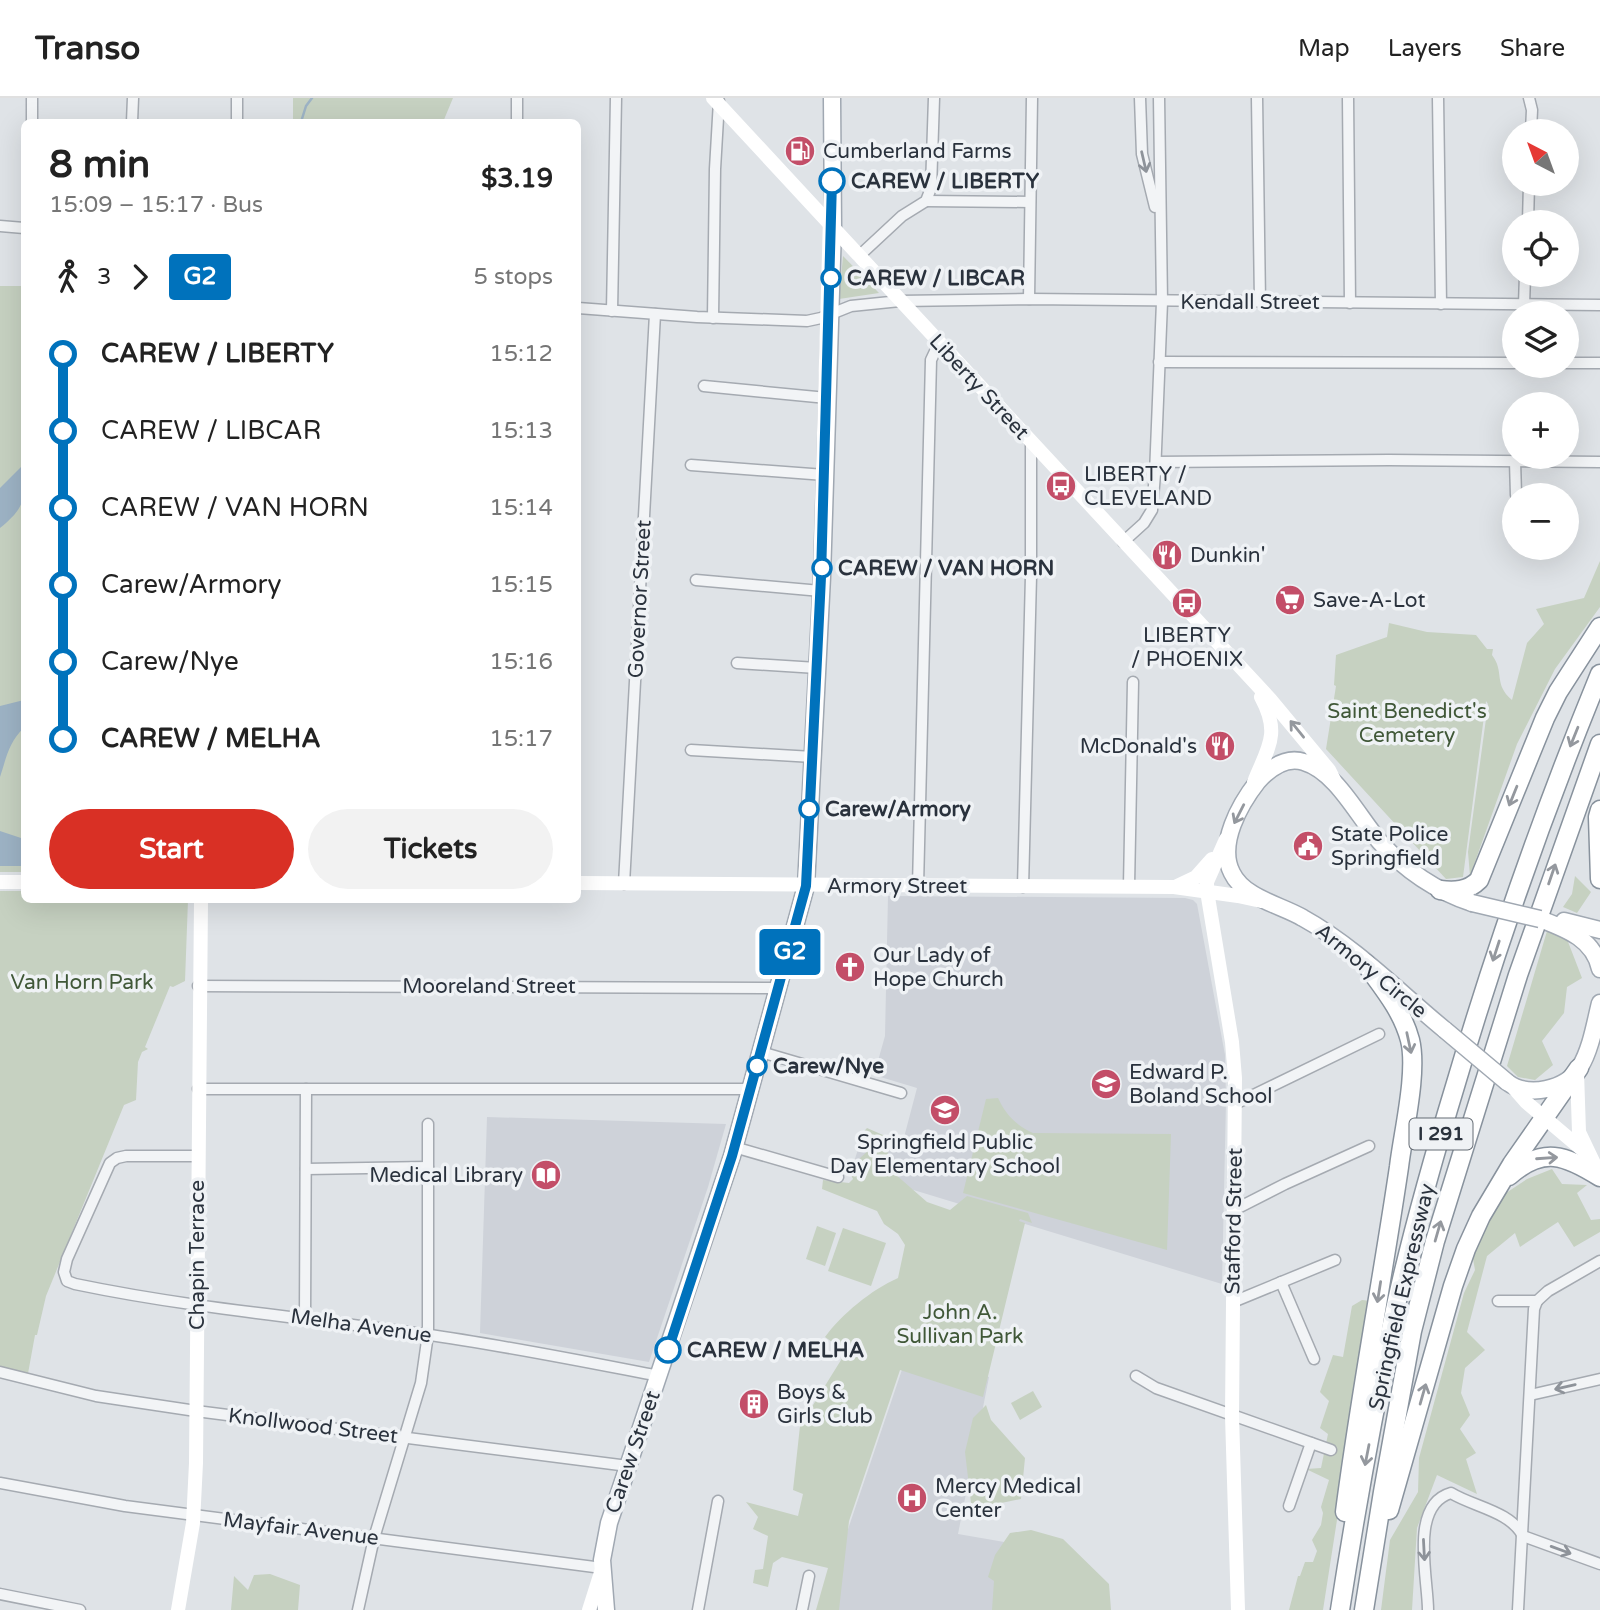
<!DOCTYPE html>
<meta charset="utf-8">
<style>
body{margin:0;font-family:"Varela Round",sans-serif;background:#f2f2f2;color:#222;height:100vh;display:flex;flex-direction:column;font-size:26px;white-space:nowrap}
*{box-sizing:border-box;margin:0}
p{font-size:23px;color:#767676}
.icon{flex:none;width:38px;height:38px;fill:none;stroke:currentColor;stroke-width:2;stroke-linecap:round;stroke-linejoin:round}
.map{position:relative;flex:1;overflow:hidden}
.drawer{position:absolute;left:21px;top:21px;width:560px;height:784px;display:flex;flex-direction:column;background:#fff;border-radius:10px;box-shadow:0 7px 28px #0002}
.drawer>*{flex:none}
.badge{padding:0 14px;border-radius:5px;font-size:24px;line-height:46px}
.needle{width:46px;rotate:319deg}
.fabs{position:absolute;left:1502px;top:21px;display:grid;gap:14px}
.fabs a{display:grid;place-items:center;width:77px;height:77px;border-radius:50%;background:#fff;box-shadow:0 7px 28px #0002;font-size:35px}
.map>.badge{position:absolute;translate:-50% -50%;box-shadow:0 0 0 4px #fff}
.legs{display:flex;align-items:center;gap:10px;height:77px;padding:0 28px;font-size:23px}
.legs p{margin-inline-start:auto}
.headline{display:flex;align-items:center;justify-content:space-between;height:119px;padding:0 28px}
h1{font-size:38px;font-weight:700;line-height:52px}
.action{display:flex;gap:14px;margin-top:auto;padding:14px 28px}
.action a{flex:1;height:80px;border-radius:42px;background:#d93025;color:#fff;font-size:28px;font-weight:700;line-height:80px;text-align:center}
.action a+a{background:#f2f2f2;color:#222}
ul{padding:0 28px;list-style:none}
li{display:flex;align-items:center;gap:24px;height:77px;font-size:26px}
li i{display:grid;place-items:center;width:10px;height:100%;margin:0 9px;background:currentColor}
li i::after{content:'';width:18px;height:18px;margin:-9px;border:5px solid;border-radius:50%;background:#fff}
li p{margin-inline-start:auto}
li:first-child i{background:linear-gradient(#0000 50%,currentColor 0)}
li:last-child i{background:linear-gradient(currentColor 50%,#0000 0)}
header{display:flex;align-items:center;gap:42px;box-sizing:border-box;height:98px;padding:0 35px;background:#fff;border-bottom:2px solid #e0e0e0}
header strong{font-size:33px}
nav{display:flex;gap:38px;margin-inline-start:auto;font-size:24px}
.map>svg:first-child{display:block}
.built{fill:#ced2d9}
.green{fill:#c6d1c1}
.water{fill:#9db3c5}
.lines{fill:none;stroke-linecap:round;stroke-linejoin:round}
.stream{stroke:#9db3c5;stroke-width:2.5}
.street-casing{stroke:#a5aab1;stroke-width:13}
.primary-casing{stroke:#a0a8b2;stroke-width:19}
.highway-casing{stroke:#88929d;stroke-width:21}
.street{stroke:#f2f4f6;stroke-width:10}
.secondary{stroke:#fff;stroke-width:14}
.primary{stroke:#fff;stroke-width:16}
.highway{stroke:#fff;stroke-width:18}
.primary-bridge-casing{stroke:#a0a8b2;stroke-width:19;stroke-linecap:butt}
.primary-bridge{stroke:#fff;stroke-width:16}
.oneway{stroke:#8e939a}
.oneway2{stroke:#94989e}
.line-1-casing{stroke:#fff;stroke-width:16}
.line-1{stroke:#0072bc;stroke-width:10}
.stop-1-dot{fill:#fff;stroke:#0072bc;stroke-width:3.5}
.labels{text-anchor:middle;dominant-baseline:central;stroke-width:7;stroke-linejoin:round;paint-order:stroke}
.shield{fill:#eff2f5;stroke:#656c74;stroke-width:2}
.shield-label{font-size:19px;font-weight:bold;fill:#2a323d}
.poi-label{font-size:21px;fill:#2a323d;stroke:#eff2f5;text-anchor:start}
.stop-label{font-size:21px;font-weight:bold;fill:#2a323d;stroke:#eff2f5;text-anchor:start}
.street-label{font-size:21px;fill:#2a323d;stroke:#eff2f5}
.park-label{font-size:21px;fill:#405838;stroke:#eff2f5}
</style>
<header>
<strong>Transo</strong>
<nav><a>Map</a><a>Layers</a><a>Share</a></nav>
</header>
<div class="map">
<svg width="1600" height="1512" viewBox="0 0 1600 1512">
<rect width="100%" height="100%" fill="#dfe3e7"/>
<g class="built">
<path d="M888 798 1185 800 1193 802 1197 806 1225 957 1226 1002 1222 1186 851 1073 863 1036 902 1047 917 990 874 977 885 938Z"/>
<path d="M487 1019 726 1026 708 1089 649 1264 480 1235Z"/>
<path d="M909 1251 989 1279 958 1436 1010 1445 1002 1512H833L844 1443Z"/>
</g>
<g class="green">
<path d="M293 0H453L443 24H293Z"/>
<path d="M843 158 879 195 839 201Z"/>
<rect x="0" y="188" width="24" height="586"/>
<path d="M1600 463V509L1555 571 1517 646 1470 778 1468 754 1488 606 1486 603 1463 779 1446 781 1326 651 1336 588 1334 587 1336 557 1387 539 1389 525 1427 534 1476 537 1487 551H1493L1492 557C1505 574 1493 586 1512 602L1527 545 1544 526 1536 511 1584 500Z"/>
<path d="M1575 778 1591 794 1577 815 1563 809 1572 796Z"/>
<path d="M0 793H24V802H188L185 883 173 889 170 888 145 949 148 951 142 954 138 964 136 1002 124 1007 46 1198 37 1237H35L27 1281 0 1274Z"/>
<path d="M1547 833 1565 836 1582 880 1567 889 1564 915 1542 943 1553 967 1535 982 1518 979 1507 968Z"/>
<path d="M998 1000C1006 1017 1016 1027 1033 1035L1171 1036 1167 1152 963 1095 986 1001Z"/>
<path d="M867 1030 892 1041 888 1052 887 1069 927 1104 950 1112 967 1098 1028 1115 1032 1125 1020 1121 1019 1123 1025 1125 983 1299 900 1272 849 1423 839 1512H816L828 1470 782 1459 773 1465 768 1489 753 1485 755 1472 763 1471 768 1438 753 1431 758 1419 746 1404 798 1418 803 1396 793 1392 800 1328 846 1254 825 1239C842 1216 871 1192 898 1180L905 1147 898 1136 884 1126 877 1113 822 1091 823 1082 849 1085 853 1081 848 1071 870 1051 857 1041Z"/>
<path d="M1552 1071 1562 1086 1587 1087 1577 1095 1591 1122 1600 1121V1134L1574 1149 1558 1124 1520 1149 1515 1135 1487 1158 1467 1234 1485 1252 1465 1270 1461 1295 1470 1317 1460 1331 1476 1355 1466 1361 1477 1396 1437 1377 1417 1430 1412 1512H1381L1390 1442 1418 1394 1419 1360 1464 1195 1475 1172 1472 1155 1485 1126 1503 1097 1527 1081Z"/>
<path d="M817 1128 836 1135 825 1168 806 1161Z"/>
<path d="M843 1130 886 1145 871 1188 828 1173Z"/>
<path d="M1362 1202 1371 1203 1323 1512H1289L1298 1478H1300L1305 1464H1313L1317 1453 1312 1442 1321 1427 1323 1415 1321 1409 1329 1382 1306 1371 1321 1370 1328 1336 1320 1330 1329 1303 1320 1294 1333 1257 1343 1259 1352 1208Z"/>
<path d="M1033 1293 1042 1309 1020 1322 1011 1305Z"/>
<path d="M986 1307 991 1322 1025 1360 1021 1401 982 1409 971 1405 965 1354 973 1320Z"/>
<path d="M1031 1432 1063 1441 1109 1486 1111 1512H992L994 1483 988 1479 995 1457 1010 1435Z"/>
<path d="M270 1476 300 1487 298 1512H231L234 1478 248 1492 254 1477Z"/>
</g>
<g class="water">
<path d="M24 366C25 400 27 408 0 430V390Z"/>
<path d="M24 602V630C9 643 6 661 0 679V608Z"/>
<path d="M0 733 24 741V768H0Z"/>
</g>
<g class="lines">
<path class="stream" d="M301 24 306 8 312 0"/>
<g class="street-casing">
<g id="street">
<path d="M1140 0 1142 56 1155 109"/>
<path d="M1257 0 1260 204"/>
<path d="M1348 0 1350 205"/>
<path d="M1438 0 1441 206"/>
<path d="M1529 0 1532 12 1531 33"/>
<path d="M32 24V0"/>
<path d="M132 24 133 0"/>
<path d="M237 24V0"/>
<path d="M517 24V0"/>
<path d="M926 103 1030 104"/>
<path d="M1528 124 1529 86"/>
<path d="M0 128 24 130"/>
<path d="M859 158 902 118 926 103 931 90 934 0"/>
<path d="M1029 201 1032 0"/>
<path d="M1524 207 1525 177"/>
<path d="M578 210 697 219 807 223 821 220 851 208 900 203 1029 201 1600 207"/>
<path d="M612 213 616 0"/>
<path d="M713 220 715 71 719 3"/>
<path d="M1159 264 1514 265"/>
<path d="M1566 265H1600"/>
<path d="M704 288 827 300"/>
<path d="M1515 363 1516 397"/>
<path d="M1156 364 1389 362 1600 364"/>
<path d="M691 367 825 377"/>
<path d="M1123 444 1144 425 1152 412 1155 376 1162 204 1159 0"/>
<path d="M696 482 821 493"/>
<path d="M737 565 817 570"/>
<path d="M691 652 813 659"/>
<path d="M624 786 655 216"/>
<path d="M918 788 931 262 939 245"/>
<path d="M1129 788 1133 584"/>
<path d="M1023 789 1031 478V345"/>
<path d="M198 888 779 890"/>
<path d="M761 954 901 995"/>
<path d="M198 991H751"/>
<path d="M1235 1006 1379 936"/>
<path d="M734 1049 838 1079"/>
<path d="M198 1058H126L117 1060 110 1065 67 1161 64 1174 67 1183 75 1186C190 1210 307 1220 423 1236 502 1247 581 1263 659 1278"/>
<path d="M306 1071 428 1069"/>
<path d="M1234 1112 1285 1086 1369 1048"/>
<path d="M1281 1184 1314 1261"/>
<path d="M1498 1203H1537L1548 1193 1600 1163"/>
<path d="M1233 1204 1335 1162"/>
<path d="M305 1220 306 991"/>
<path d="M0 1274 96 1298 196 1313 628 1368"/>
<path d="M1136 1278 1156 1290 1331 1352"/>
<path d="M1530 1297 1600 1281"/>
<path d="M0 1385 125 1408 602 1470"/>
<path d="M1289 1408 1311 1345"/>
<path d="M0 1496 80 1512"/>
<path d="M358 1512 374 1440 421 1285 428 1236V1026"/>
<path d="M698 1512 718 1403"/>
<path d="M802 1512 809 1478"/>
<path d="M1428 1512C1428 1480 1409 1407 1451 1395 1474 1409 1510 1413 1523 1438L1600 1466"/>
<path d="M1518 1512 1534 1211 1537 1203"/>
</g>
</g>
<g class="primary-casing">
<g id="primary">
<path d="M1540 821C1566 831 1594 841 1600 871"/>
<path d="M1564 823 1600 832"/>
<path d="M1445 932C1400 895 1354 848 1303 820 1281 807 1244 800 1232 775 1217 746 1240 706 1258 683 1270 670 1286 658 1304 664 1336 673 1359 720 1380 744 1405 772 1436 793 1472 805"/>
<path d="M1507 984C1528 1000 1566 992 1580 969 1591 951 1595 925 1600 905"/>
<path d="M606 1512 602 1462 609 1425 732 1058 806 788 822 479 833 130 832 0"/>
</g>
</g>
<g class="highway-casing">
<g id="highway">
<path d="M1600 712 1598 719 1600 781"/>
<path d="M1440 792C1455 794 1468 793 1479 782L1545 620 1558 594 1600 529"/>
<path d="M1509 1078C1543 1048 1565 1057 1600 1079"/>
<path d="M1389 1412 1453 1188 1466 1151 1481 1118 1512 1066 1579 970"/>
<path d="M1345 1414C1360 1298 1382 1184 1399 1069 1403 1035 1418 974 1410 942 1402 912 1383 890 1365 865"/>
<path d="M1340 1512C1355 1416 1372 1320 1392 1226 1409 1144 1432 1064 1456 985 1497 846 1545 710 1600 576"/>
<path d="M1364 1512 1383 1394 1412 1233 1435 1143 1518 877 1600 646"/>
</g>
</g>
<use href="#street" class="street"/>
<g class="secondary">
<path d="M713 0 1270 601 1329 672 1334 682"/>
<path d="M1254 684C1268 649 1281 636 1261 599"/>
<path d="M1226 741 1207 784V793L1232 944 1235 980 1232 1318 1238 1512"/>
<path d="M0 784H24"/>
<path d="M578 785 1174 789 1238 798 1261 803"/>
<path d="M1177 788 1196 779 1212 761"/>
<path d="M1577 974 1579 1034 1600 1078"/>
<path d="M1512 988 1526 1004 1585 1054"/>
<path d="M178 1512 193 1425 196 1365 201 802"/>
<path d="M589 1512 602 1471"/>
</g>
<use href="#primary" class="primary"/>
<use href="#highway" class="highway"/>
<g class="primary-bridge-casing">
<g id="primary-bridge">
<path d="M1472 805 1540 821"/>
<path d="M1445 932 1507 984"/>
</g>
</g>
<use href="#primary-bridge" class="primary-bridge"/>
</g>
<defs><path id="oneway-shaft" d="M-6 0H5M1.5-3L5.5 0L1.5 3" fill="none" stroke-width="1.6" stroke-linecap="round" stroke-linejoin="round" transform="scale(1.75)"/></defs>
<g class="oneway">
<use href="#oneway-shaft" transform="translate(1144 64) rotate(77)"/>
<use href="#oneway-shaft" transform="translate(1565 1289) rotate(167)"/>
<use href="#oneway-shaft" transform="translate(1424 1452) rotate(87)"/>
<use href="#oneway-shaft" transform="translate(1561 1452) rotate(20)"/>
</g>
<g class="oneway2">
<use href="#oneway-shaft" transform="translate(1297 631) rotate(-129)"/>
<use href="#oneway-shaft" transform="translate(1574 639) rotate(112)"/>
<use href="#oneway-shaft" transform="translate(1513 698) rotate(112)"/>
<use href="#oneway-shaft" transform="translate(1239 716) rotate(117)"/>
<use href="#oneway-shaft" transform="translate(1552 776) rotate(-71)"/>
<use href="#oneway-shaft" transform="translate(1496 853) rotate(108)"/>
<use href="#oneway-shaft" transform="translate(1409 945) rotate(78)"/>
<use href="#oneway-shaft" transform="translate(1547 1060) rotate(-4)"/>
<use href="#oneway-shaft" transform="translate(1438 1133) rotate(-74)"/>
<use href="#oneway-shaft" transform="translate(1379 1194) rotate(99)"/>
<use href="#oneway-shaft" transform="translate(1423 1296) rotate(-74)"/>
<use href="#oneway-shaft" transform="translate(1367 1357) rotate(101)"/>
</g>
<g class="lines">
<g class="line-1-casing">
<path id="line-1" d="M668 1252 732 1058 806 788 821 479 832 83"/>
</g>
<use href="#line-1" class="line-1"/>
</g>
<defs>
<g id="fuel-disc" transform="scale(1.575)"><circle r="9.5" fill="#c34e68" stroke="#eff2f5"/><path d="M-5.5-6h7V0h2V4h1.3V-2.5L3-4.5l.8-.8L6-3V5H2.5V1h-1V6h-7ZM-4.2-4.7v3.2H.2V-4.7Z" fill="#fff"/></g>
<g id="bus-disc" transform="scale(1.575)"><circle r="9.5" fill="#c34e68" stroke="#eff2f5"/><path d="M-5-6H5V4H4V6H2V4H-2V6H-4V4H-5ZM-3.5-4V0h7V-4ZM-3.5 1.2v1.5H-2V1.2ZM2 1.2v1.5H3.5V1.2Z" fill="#fff"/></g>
<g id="restaurant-disc" transform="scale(1.575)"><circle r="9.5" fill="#c34e68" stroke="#eff2f5"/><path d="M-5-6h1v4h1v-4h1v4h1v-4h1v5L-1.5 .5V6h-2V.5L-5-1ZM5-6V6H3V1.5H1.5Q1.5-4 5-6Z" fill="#fff"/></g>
<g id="supermarket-disc" transform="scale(1.575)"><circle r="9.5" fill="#c34e68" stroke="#eff2f5"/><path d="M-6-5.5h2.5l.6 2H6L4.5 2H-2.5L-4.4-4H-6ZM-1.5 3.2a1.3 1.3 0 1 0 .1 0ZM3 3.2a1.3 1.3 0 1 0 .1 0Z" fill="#fff"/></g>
<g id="civic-disc" transform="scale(1.575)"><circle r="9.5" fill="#c34e68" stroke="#eff2f5"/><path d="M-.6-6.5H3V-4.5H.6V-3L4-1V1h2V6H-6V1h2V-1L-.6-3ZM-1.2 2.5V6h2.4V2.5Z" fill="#fff"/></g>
<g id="church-disc" transform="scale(1.575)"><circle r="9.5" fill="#c34e68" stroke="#eff2f5"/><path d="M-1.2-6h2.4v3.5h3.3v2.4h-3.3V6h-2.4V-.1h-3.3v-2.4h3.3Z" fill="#fff"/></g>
<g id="school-disc" transform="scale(1.575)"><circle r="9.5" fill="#c34e68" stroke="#eff2f5"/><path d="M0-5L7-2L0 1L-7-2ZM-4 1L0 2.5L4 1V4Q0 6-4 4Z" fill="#fff"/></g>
<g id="library-disc" transform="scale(1.575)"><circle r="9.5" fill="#c34e68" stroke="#eff2f5"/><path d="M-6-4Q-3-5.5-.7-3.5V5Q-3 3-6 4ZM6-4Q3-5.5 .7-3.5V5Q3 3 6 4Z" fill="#fff"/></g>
<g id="building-disc" transform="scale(1.575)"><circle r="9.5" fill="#c34e68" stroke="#eff2f5"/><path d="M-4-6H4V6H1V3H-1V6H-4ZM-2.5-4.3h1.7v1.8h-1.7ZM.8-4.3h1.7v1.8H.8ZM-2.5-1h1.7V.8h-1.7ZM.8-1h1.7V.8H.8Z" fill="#fff"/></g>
<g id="hospital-disc" transform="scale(1.575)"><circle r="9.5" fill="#c34e68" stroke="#eff2f5"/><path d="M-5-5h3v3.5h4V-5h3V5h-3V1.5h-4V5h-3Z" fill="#fff"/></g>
</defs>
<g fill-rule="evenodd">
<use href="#fuel-disc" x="800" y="53"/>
<use href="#bus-disc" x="1061" y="388"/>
<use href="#restaurant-disc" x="1167" y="457"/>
<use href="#supermarket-disc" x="1290" y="502"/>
<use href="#bus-disc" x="1187" y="505"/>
<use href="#restaurant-disc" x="1220" y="648"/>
<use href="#civic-disc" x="1308" y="748"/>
<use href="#church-disc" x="850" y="869"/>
<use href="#school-disc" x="1106" y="986"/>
<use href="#school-disc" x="945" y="1012"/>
<use href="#library-disc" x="546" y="1077"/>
<use href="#building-disc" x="754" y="1306"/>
<use href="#hospital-disc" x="912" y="1400"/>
</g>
<g class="stop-1-dot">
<circle cx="832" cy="83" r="12"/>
<circle cx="831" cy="180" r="9"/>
<circle cx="822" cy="470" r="9"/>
<circle cx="809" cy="711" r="9"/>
<circle cx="757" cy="968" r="9"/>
<circle cx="668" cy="1252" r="12"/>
</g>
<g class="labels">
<rect class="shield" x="1409.5" y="1020.5" width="63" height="31" rx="5"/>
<g class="shield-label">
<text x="1441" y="1036">I 291</text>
</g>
<g class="poi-label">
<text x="823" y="53">Cumberland Farms</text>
<text x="1084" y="376">LIBERTY /<tspan x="1084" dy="24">CLEVELAND</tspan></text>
<text x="1190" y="457">Dunkin'</text>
<text x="1313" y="502">Save-A-Lot</text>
<text x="1187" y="537" text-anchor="middle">LIBERTY<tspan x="1187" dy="24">/ PHOENIX</tspan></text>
<text x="1197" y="648" text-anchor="end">McDonald's</text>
<text x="1331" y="736">State Police<tspan x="1331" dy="24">Springfield</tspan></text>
<text x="873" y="857">Our Lady of<tspan x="873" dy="24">Hope Church</tspan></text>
<text x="1129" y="974">Edward P.<tspan x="1129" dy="24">Boland School</tspan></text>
<text x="945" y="1044" text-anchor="middle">Springfield Public<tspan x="945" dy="24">Day Elementary School</tspan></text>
<text x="523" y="1077" text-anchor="end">Medical Library</text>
<text x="777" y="1294">Boys &amp;<tspan x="777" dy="24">Girls Club</tspan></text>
<text x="935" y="1388">Mercy Medical<tspan x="935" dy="24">Center</tspan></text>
</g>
<g class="stop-label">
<text x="851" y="83">CAREW / LIBERTY</text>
<text x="847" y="180">CAREW / LIBCAR</text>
<text x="838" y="470">CAREW / VAN HORN</text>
<text x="825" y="711">Carew/Armory</text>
<text x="773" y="968">Carew/Nye</text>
<text x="687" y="1252">CAREW / MELHA</text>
</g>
<g class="street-label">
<text x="1250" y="204">Kendall Street</text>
<text transform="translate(979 289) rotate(47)">Liberty Street</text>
<text transform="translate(640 501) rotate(-87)">Governor Street</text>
<text x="897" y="788">Armory Street</text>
<text transform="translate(1371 873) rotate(39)">Armory Circle</text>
<text x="489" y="888">Mooreland Street</text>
<text transform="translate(1234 1123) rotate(-89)">Stafford Street</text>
<text transform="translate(197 1157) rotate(-90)">Chapin Terrace</text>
<text transform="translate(1402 1199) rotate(-77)">Springfield Expressway</text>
<text transform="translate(361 1228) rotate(8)">Melha Avenue</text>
<text transform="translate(313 1328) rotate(7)">Knollwood Street</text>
<text transform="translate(633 1354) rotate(-71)">Carew Street</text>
<text transform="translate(301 1431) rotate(7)">Mayfair Avenue</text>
</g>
<g class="park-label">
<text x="1407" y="613">Saint Benedict's<tspan x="1407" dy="24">Cemetery</tspan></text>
<text x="82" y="884">Van Horn Park</text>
<text x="960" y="1214">John A.<tspan x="960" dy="24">Sullivan Park</tspan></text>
</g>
</g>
</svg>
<div class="fabs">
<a><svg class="needle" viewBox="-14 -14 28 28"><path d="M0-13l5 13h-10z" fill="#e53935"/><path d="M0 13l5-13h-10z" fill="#767676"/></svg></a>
<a><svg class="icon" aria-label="locate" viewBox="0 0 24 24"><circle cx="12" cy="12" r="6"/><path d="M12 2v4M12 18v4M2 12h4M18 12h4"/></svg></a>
<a><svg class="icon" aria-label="layers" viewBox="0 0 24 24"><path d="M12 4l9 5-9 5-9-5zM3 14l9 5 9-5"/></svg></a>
<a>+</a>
<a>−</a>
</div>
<b class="badge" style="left:790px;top:854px;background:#0072bc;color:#fff">G2</b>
<section class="drawer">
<div class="headline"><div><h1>8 min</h1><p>15:09 – 15:17 · Bus</p></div><b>$3.19</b></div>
<div class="legs"><svg class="icon" aria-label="walk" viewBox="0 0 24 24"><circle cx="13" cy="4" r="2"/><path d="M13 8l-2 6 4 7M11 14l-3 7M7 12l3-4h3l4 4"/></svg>3<svg class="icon" aria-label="forward" viewBox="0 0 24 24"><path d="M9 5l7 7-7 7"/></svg><b class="badge" style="background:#0072bc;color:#fff">G2</b><p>5 stops</p></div>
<ul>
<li><i style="color:#0072bc"></i><b>CAREW / LIBERTY</b><p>15:12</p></li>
<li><i style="color:#0072bc"></i><span>CAREW / LIBCAR</span><p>15:13</p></li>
<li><i style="color:#0072bc"></i><span>CAREW / VAN HORN</span><p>15:14</p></li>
<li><i style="color:#0072bc"></i><span>Carew/Armory</span><p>15:15</p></li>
<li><i style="color:#0072bc"></i><span>Carew/Nye</span><p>15:16</p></li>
<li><i style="color:#0072bc"></i><b>CAREW / MELHA</b><p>15:17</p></li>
</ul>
<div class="action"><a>Start</a><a>Tickets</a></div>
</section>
</div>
